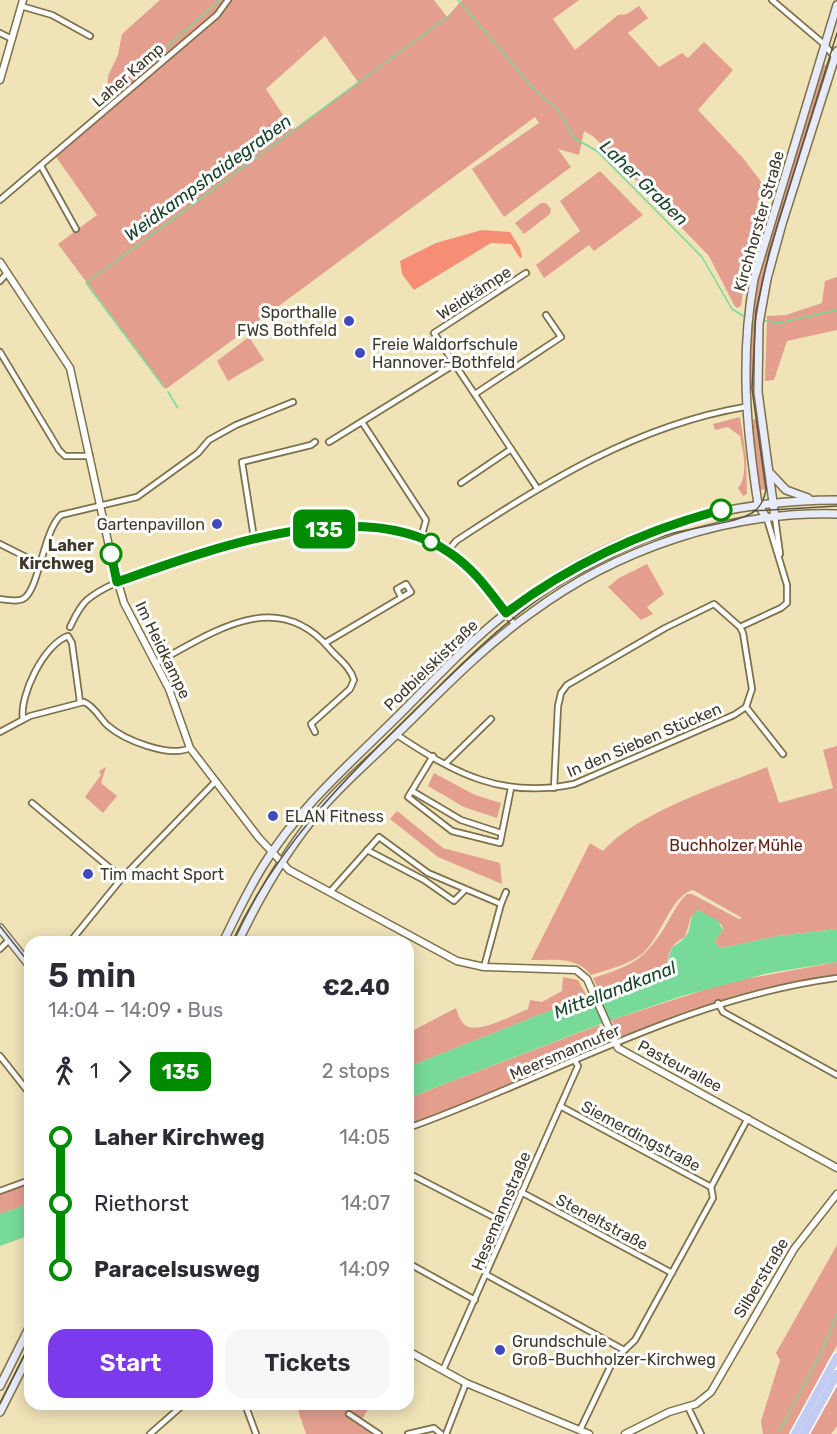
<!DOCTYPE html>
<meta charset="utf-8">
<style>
body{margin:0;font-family:Rubik,sans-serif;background:#f7f7f7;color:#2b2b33;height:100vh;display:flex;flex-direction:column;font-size:22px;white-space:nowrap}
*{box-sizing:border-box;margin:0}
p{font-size:20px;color:#7c7c81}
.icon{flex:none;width:33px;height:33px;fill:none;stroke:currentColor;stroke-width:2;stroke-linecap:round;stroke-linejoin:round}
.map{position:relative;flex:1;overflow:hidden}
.panel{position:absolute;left:24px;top:936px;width:390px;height:474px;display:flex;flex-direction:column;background:#fff;border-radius:18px;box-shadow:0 3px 15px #0003}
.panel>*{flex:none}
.badge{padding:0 12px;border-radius:9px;font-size:21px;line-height:39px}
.map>.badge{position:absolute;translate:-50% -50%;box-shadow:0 0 0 3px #fff}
.legs{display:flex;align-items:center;gap:9px;height:66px;padding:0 24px;font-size:20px}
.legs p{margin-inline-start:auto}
.overview{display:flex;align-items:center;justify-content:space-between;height:102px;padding:0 24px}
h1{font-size:33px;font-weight:600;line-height:45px}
.button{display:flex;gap:12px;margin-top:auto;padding:12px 24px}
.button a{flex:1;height:69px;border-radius:18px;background:#7c3aed;color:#fff;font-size:24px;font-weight:600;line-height:69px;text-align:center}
.button a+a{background:#f7f7f7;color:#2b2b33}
ul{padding:0 24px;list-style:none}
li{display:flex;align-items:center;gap:21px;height:66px;font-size:22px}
li i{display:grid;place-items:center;width:9px;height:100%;margin:0 8px;background:currentColor}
li i::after{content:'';width:15px;height:15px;margin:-8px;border:4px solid;border-radius:50%;background:#fff}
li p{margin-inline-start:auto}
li:first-child i{background:linear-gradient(#0000 50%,currentColor 0)}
li:last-child i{background:linear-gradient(currentColor 50%,#0000 0)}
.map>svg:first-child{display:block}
.green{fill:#e39e8e;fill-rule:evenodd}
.forest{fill:#f68d75}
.water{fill:#77da99}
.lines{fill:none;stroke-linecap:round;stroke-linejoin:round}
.stream{stroke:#77da99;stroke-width:1.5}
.minor-casing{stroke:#7d7149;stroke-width:8}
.tertiary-casing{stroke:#7d7149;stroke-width:9}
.secondary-casing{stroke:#7d7149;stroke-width:10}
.trunk-casing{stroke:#fff;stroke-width:11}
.minor{stroke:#fff;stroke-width:4.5}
.tertiary{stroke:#fff;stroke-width:6}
.secondary{stroke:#e8ecfa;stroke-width:7}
.trunk{stroke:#c2ccf2;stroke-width:8}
.tram{stroke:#5c5640;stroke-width:1.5}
.line-1-casing{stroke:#fff;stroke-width:14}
.line-1{stroke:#008b00;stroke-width:9}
.poi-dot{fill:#404abe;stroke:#fff;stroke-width:2}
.stop-1-dot{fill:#fff;stroke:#008b00;stroke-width:3}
.labels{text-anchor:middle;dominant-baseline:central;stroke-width:6;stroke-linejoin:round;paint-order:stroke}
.street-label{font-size:16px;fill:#3e3928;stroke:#fff}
.poi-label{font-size:16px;fill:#3e3928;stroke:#fff;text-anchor:start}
.stop-label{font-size:16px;font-weight:bold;fill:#3e3928;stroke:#fff;text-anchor:end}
.park-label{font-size:16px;fill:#5e1d0f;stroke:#fff}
.water-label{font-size:18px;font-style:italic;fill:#1b442b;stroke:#fff}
</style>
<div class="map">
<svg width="837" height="1434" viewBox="0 0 837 1434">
<rect width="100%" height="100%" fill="#f0e3b8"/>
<g class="green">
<path d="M160 0H434L447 17 462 0H579L553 19 575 50 618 15 627 14 639 6 648 18 628 33 659 67 682 53 688 58 704 42 733 70 698 110 743 158 769 192 746 271 741 306 737 308 734 305 709 256 594 137 584 131 579 155 558 149 571 167 504 217 472 169 539 123 535 117 166 389 58 244 97 215 54 154 112 105 107 91 108 76 118 55 122 34ZM325 36 358 82 293 130 266 89Z"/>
<path d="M822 63 828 66 756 330 755 390H749L747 338 757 275Z"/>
<path d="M600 171 643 215 594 251 589 245 544 278 536 265 580 231 560 201Z"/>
<path d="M541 203H546L551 209 550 214 524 234 515 223Z"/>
<path d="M837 277V330L787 341 774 380 765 381 767 316 786 315 822 303 825 281Z"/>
<path d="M249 337 264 360 228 381 217 361Z"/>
<path d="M740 417 746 457 747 494 743 496 738 488C749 475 743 451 740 436L728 427 715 430 713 424Z"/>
<path d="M757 419 769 491 759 489 749 420Z"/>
<path d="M647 564 664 594 647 607 653 614 641 620 608 587 619 578Z"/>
<path d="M837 746V929L778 936 721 948 714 942 723 930 722 925 698 910 691 917 685 937C672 944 669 950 667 964L599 991 593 978C631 966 645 960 666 925 672 915 678 902 687 894H692L739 919 742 918 693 890C671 895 661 938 642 954 628 965 607 970 591 975 576 956 553 960 531 960L590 843 603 851C636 813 720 786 767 767L779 803 833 788 823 750Z"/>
<path d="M106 767 101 783 117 796 103 813 85 797 101 775 99 771Z"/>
<path d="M434 773 475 795 501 803 497 818 464 807 428 786Z"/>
<path d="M397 811 443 848 500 863 502 884 438 857 390 819Z"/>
<path d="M837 962V975C759 988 698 1008 625 1037H621L611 1020 729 982Z"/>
<path d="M563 977 578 980 587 996 408 1067V1033L456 1008C458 1014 460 1021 465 1025 477 1035 515 1014 528 1009L530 1000 542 1002 562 991Z"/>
<path d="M599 1025 609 1044 478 1099 408 1125V1098Z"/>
<path d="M30 1180V1203L0 1214V1191Z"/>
<path d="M837 1245V1345L789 1434H763L761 1421 780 1360 776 1353Z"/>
<path d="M837 1386V1426L831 1434H810Z"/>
<path d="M296 1404H371L361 1421 382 1434H306Z"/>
</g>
<path class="forest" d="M482 230 510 232 520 248 522 257 520 258 511 244 491 243 414 290 402 274 400 261 436 243Z"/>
<g class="water">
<path d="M698 910 717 920 723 930 714 942 721 948 778 936 837 929V962L769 973 682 996 611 1020 408 1098V1067L667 964C673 939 673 951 686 936 693 928 687 917 698 910Z"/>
<path d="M30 1203V1235L0 1246V1214Z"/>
</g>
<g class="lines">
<g class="stream">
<path d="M458 0 534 89 558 110 574 138 597 151 702 257 732 309 745 317"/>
<path d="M146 65 220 0"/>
<path d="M762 320 779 323 837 310"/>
<path d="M164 387 86 283 450 15"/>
<path d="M168 392 178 408"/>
<path d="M780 1430 823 1349 837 1314"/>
</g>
<g class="minor-casing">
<g id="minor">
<path d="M772 0 825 45 836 59"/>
<path d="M21 6 52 15 90 36"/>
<path d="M0 33 12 39"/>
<path d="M41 166 76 229"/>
<path d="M0 200 217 15 228 0"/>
<path d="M526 273 434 333 537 488"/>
<path d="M0 281 7 273"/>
<path d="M0 352 59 450 65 456H90"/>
<path d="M475 394 561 337 546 315"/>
<path d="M362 422 426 520 421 538"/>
<path d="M329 442 455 364"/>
<path d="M461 483 511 449"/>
<path d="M775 517 780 554"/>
<path d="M254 538 242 462 311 445 315 442"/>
<path d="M0 544 38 563"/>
<path d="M448 551 456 541C545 482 638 425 745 407"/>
<path d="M0 599C7 600 17 602 23 599 39 591 43 531 61 515L137 497 198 453 209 440 236 425 293 402"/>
<path d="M70 627C75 617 79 607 87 600 106 584 130 578 153 570 229 542 339 508 419 538 464 554 486 589 515 625"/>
<path d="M740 627 781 608 787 603V585L767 519"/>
<path d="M325 643 411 592 406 584 397 589 401 597"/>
<path d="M156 663C212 633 276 586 329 648 337 658 350 666 354 680L350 689 311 724 315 732"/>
<path d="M746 707 783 754"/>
<path d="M23 719C19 696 44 644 68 636L72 643 80 702"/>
<path d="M0 732 30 716 84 702C94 706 100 718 107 725 124 740 169 758 190 748"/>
<path d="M397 735C456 774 502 799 574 784L734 715 746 707 752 689 743 633 740 627 714 604 665 628 567 685 561 693 558 706 554 788"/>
<path d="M433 756 408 797 452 831 500 843 511 788"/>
<path d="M446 763 491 719"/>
<path d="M412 791 461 820 501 833"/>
<path d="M32 803 122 878"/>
<path d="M367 850 424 880 454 901 465 890"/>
<path d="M330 892 379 837 428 873 501 904 484 967"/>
<path d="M501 904 506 892"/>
<path d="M70 942 122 878 216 781"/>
<path d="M0 949 9 940"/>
<path d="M718 1003 723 1012 837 1075"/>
<path d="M0 1056 30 1094"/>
<path d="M560 1106 711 1187"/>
<path d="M408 1128C551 1077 685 998 837 978"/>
<path d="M408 1173 507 1224"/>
<path d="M0 1191 30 1180"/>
<path d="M521 1192 672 1273"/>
<path d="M408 1263 475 1300"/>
<path d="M487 1275 624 1350"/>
<path d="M443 1370 578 1066 575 1061"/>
<path d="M245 1404 256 1434"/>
<path d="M688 1407 701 1434"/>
<path d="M349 1414 379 1434"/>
<path d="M580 1430 613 1361 635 1340 713 1198 711 1187 748 1118"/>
<path d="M150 1434 184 1404"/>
<path d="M408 1434 434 1428 441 1434"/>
<path d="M446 1434 466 1383"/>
</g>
</g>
<g class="tertiary-casing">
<g id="tertiary">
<path d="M0 80 23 0"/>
<path d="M0 262 70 368 114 569 124 603 169 689 190 748 259 838 289 870 457 961 484 967 576 970 587 979 618 1048 837 1168"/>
<path d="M408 1351 466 1383 589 1434"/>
<path d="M625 1434 669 1412 696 1404 711 1392 794 1249 837 1194"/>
</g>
</g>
<g class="secondary-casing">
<g id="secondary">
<path d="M771 474 786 490 808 498"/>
<path d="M775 517 758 392 759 324 767 279 782 224 837 51"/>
<path d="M767 519 758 504C746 426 740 357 754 279L837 5"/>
<path d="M0 928 30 966"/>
<path d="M223 942C236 916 248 890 263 866 299 807 352 762 400 714 434 680 467 644 505 614 600 536 715 500 837 500"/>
<path d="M238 942C261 894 287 848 322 808 346 780 374 757 400 731 442 690 483 647 531 613 617 549 729 511 837 514"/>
<path d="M0 1386 30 1326"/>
<path d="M0 1412 30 1353"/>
</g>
</g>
<g class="trunk-casing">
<g id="trunk">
<path d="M795 1434 837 1357"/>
<path d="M804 1434 837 1374"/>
</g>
</g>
<use href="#minor" class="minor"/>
<use href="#tertiary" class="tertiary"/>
<use href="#secondary" class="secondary"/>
<use href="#trunk" class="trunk"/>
<g class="tram">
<path d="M753 511 837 506"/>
<path d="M0 926 30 964"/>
<path d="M232 942C277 845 345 779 420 705 465 661 510 614 565 582 599 563 635 544 673 533 693 528 735 523 752 513 760 508 764 500 766 490L752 389 756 311 769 253 837 33"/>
<path d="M0 1404 30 1344"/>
</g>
</g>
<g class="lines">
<g class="line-1-casing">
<path id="line-1" d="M111 554 117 582C208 550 361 492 450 553 474 569 489 591 506 613 571 564 642 531 721 510"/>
</g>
<use href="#line-1" class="line-1"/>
</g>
<g class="poi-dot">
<circle cx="349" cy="321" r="6"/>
<circle cx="360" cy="353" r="6"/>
<circle cx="217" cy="524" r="6"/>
<circle cx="273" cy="816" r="6"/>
<circle cx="88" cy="874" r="6"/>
<circle cx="500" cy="1350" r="6"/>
</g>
<g class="stop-1-dot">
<circle cx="721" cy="510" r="10"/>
<circle cx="431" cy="542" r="8"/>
<circle cx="111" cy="554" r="10"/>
</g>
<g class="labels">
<g class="street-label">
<text transform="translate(128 75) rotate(-41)">Laher Kamp</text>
<text transform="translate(759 221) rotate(-74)">Kirchhorster Straße</text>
<text transform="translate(474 293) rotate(-33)">Weidkämpe</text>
<text transform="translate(163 650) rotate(64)">Im Heidkampe</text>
<text transform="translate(431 665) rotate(-44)">Podbielskistraße</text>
<text transform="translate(644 740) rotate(-23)">In den Sieben Stücken</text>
<text transform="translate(565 1052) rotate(-23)">Meersmannufer</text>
<text transform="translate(680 1066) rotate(28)">Pasteurallee</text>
<text transform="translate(641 1136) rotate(28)">Siemerdingstraße</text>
<text transform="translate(501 1211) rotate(-67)">Hesemannstraße</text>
<text transform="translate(602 1222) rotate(28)">Steneltstraße</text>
<text transform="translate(761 1278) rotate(-59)">Silberstraße</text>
</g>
<g class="poi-label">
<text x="337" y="312" text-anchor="end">Sporthalle<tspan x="337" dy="18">FWS Bothfeld</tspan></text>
<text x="372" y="344">Freie Waldorfschule<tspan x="372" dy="18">Hannover-Bothfeld</tspan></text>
<text x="205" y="524" text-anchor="end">Gartenpavillon</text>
<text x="285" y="816">ELAN Fitness</text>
<text x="100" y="874">Tim macht Sport</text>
<text x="512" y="1341">Grundschule<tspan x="512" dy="18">Groß-Buchholzer-Kirchweg</tspan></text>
</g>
<g class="stop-label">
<text x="94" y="545">Laher<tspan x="94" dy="18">Kirchweg</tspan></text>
</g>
<g class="park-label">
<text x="736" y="845">Buchholzer Mühle</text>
</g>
<g class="water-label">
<text transform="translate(208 178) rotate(-36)">Weidkampshaidegraben</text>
<text transform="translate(644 183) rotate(44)">Laher Graben</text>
<text transform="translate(615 990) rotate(-21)">Mittellandkanal</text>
</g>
</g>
</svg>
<b class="badge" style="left:324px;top:529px;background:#008b00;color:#fff">135</b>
<section class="panel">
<div class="overview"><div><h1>5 min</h1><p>14:04 – 14:09 · Bus</p></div><b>€2.40</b></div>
<div class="legs"><svg class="icon" aria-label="walk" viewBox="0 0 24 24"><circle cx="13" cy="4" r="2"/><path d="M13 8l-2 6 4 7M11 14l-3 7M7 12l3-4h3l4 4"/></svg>1<svg class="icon" aria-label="forward" viewBox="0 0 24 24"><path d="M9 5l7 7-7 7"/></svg><b class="badge" style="background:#008b00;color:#fff">135</b><p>2 stops</p></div>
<ul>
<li><i style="color:#008b00"></i><b>Laher Kirchweg</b><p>14:05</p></li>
<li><i style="color:#008b00"></i><span>Riethorst</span><p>14:07</p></li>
<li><i style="color:#008b00"></i><b>Paracelsusweg</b><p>14:09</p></li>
</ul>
<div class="button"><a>Start</a><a>Tickets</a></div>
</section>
</div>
